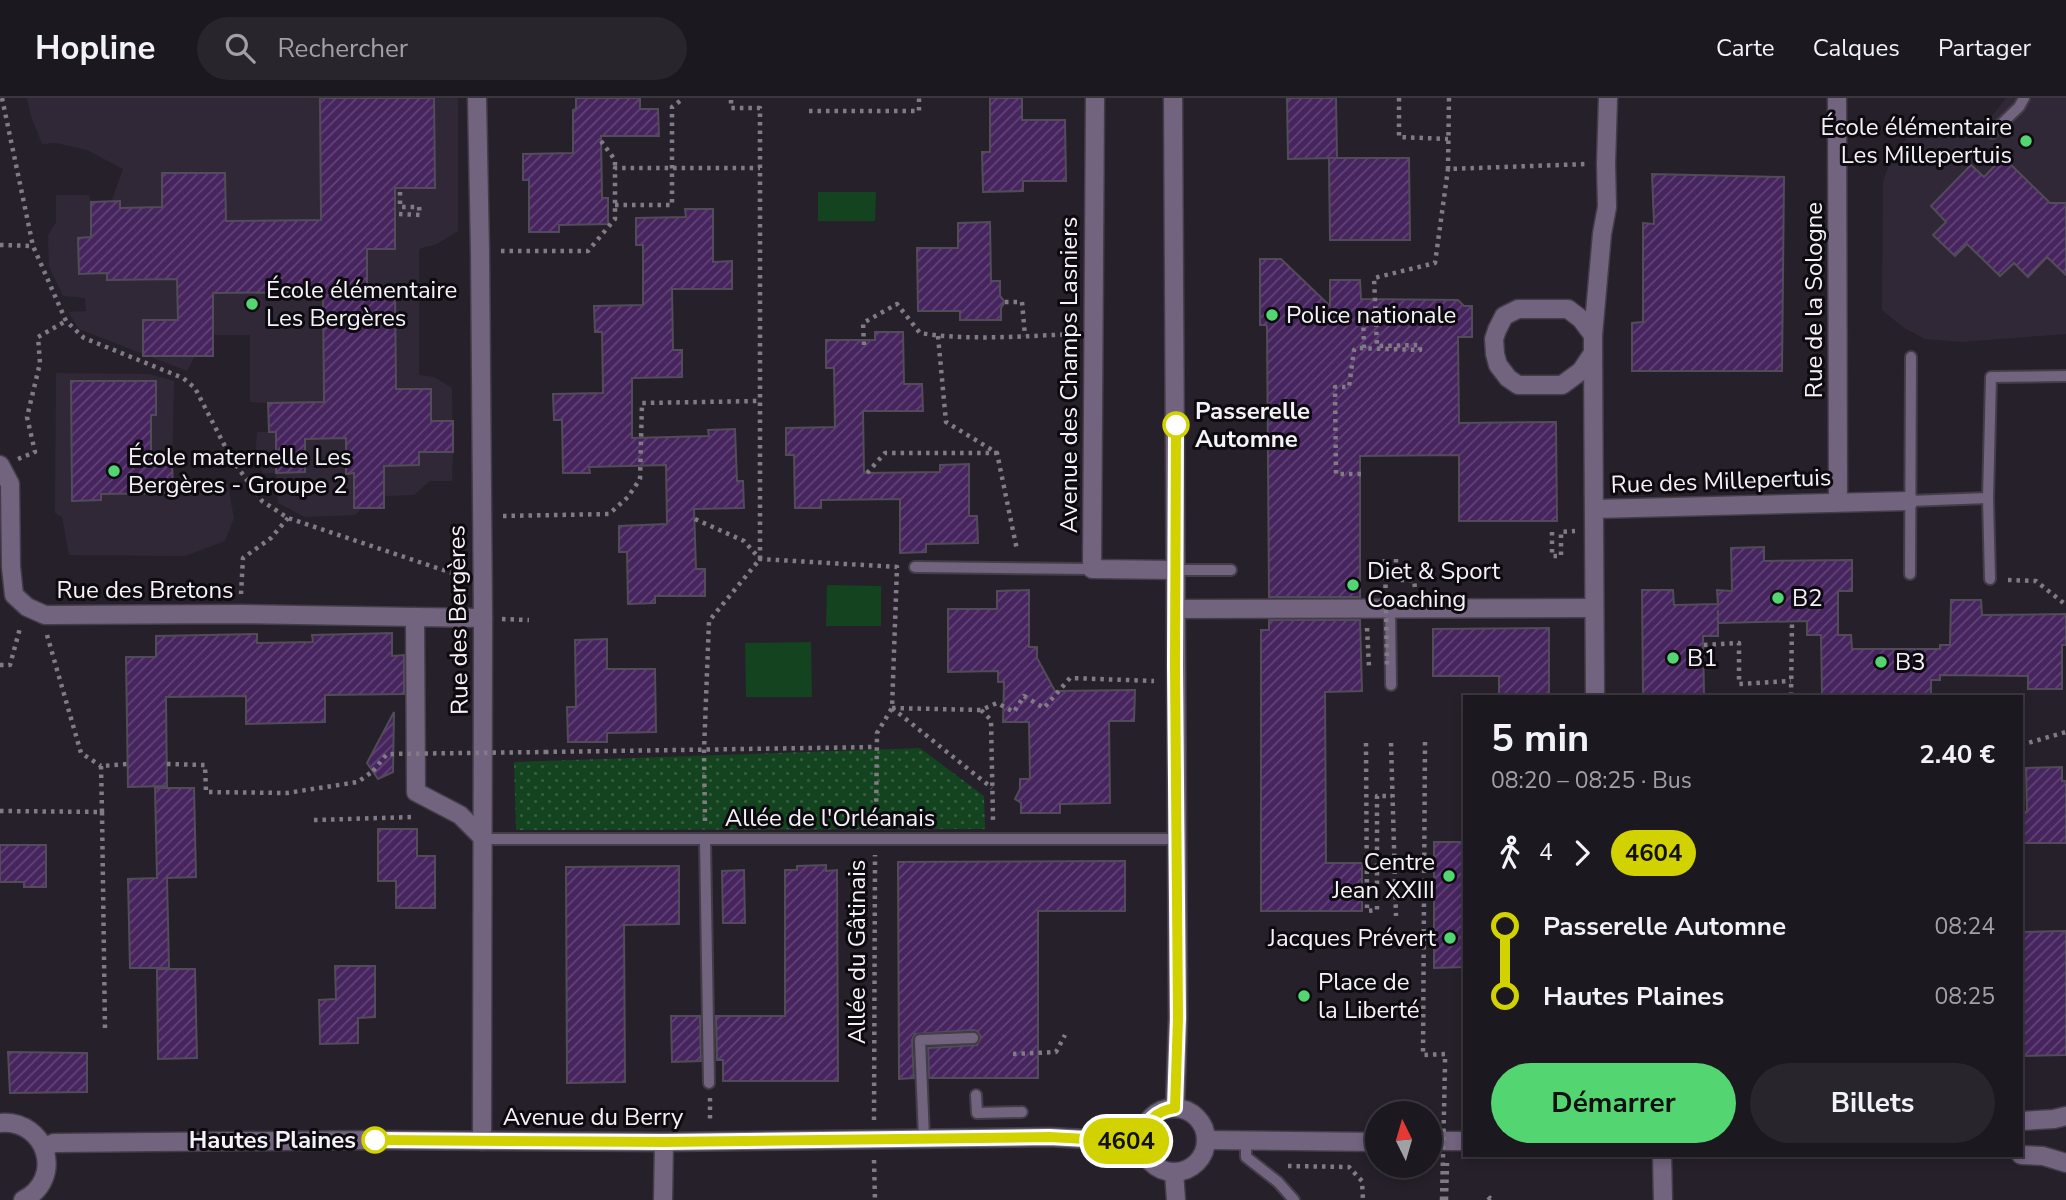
<!DOCTYPE html>
<html lang="fr">
<meta charset="utf-8">
<style>
body{margin:0;font-family:"Nunito Sans",sans-serif;background:#29252d;color:#f1f3f6;height:100vh;display:flex;flex-direction:column;font-size:26px;white-space:nowrap}
*{box-sizing:border-box;margin:0}
p{font-size:23px;color:#a0a0a5}
.icon{flex:none;width:38px;height:38px;fill:none;stroke:currentColor;stroke-width:2;stroke-linecap:round;stroke-linejoin:round}
.map{position:relative;flex:1;overflow:hidden}
.drawer{position:absolute;left:1463px;top:597px;width:560px;height:462px;display:flex;flex-direction:column;background:#1c1820;border-radius:0px;box-shadow:0 4px 10px #0003,0 0 0 2px #3a373e}
.drawer>*{flex:none}
.badge{padding:0 14px;border-radius:23px;font-size:24px;line-height:46px}
.needle{width:46px;rotate:355deg}
.controls{position:absolute;left:1365px;top:1003px;display:grid;gap:14px}
.controls a{display:grid;place-items:center;width:77px;height:77px;border-radius:50%;background:#1c1820;box-shadow:0 4px 10px #0003,0 0 0 2px #3a373e;font-size:35px}
.map>.badge{position:absolute;translate:-50% -50%;box-shadow:0 0 0 4px #fff}
.legs{display:flex;align-items:center;gap:10px;height:77px;padding:0 28px;font-size:23px}
.legs p{margin-inline-start:auto}
.headline{display:flex;align-items:center;justify-content:space-between;height:119px;padding:0 28px}
h1{font-size:38px;font-weight:700;line-height:52px}
.cta{display:flex;gap:14px;margin-top:auto;padding:14px 28px}
.cta a{flex:1;height:80px;border-radius:42px;background:#53d672;color:#111;font-size:28px;font-weight:700;line-height:80px;text-align:center}
.cta a+a{background:#29252d;color:#f1f3f6}
ul{padding:0 28px;list-style:none}
li{display:flex;align-items:center;gap:24px;height:70px;font-size:26px}
li i{display:grid;place-items:center;width:10px;height:100%;margin:0 9px;background:currentColor}
li i::after{content:'';width:18px;height:18px;margin:-9px;border:5px solid;border-radius:50%;background:#1c1820}
li p{margin-inline-start:auto}
li:first-child i{background:linear-gradient(#0000 50%,currentColor 0)}
li:last-child i{background:linear-gradient(currentColor 50%,#0000 0)}
header{display:flex;align-items:center;gap:42px;box-sizing:border-box;height:98px;padding:0 35px;background:#1c1820;border-bottom:2px solid #3a373e}
header strong{font-size:33px}
nav{display:flex;gap:38px;margin-inline-start:auto;font-size:24px}
.search{width:490px;height:63px;background:#29252d;display:flex;align-items:center;gap:18px;box-sizing:border-box;padding:0 24px;border-radius:38px;color:#a0a0a5;font-size:26px}
.map>svg:first-child{display:block}
.built{fill:#302837}
.grass{fill:url(#grass-dots)}
.park{fill:#13431f}
.building{fill:url(#building-hatch);stroke:#524c58;stroke-width:2}
.lines{fill:none;stroke-linecap:round;stroke-linejoin:round}
.service-casing{stroke:#433d47;stroke-width:14}
.minor-casing{stroke:#433d47;stroke-width:21}
.tertiary-casing{stroke:#433d47;stroke-width:21}
.path{stroke:#807b84;stroke-width:4.5;stroke-dasharray:3.5 5;stroke-linecap:butt}
.service{stroke:#72637f;stroke-width:10}
.minor{stroke:#72637f;stroke-width:18}
.tertiary{stroke:#72637f;stroke-width:18}
.path-bridge{stroke:#807b84;stroke-width:4.5;stroke-dasharray:3.5 5;stroke-linecap:butt}
.line-1-casing{stroke:#fff;stroke-width:16}
.line-1{stroke:#d2d200;stroke-width:10}
.poi-dot{fill:#53d672;stroke:#0e0b10;stroke-width:2.5}
.stop-1-dot{fill:#fff;stroke:#d2d200;stroke-width:3.5}
.labels{text-anchor:middle;dominant-baseline:central;stroke-width:6;stroke-linejoin:round;paint-order:stroke}
.poi-label{font-size:24px;fill:#f5f1f8;stroke:#0e0b10;text-anchor:start}
.street-label{font-size:24px;fill:#f5f1f8;stroke:#0e0b10}
.stop-label{font-size:24px;font-weight:bold;fill:#f5f1f8;stroke:#0e0b10;text-anchor:start}
</style>
<header>
<strong>Hopline</strong>
<div class="search"><svg class="icon" aria-label="search" viewBox="0 0 24 24"><circle cx="10" cy="10" r="6"/><path d="M15 15l6 6"/></svg>Rechercher</div>
<nav><a>Carte</a><a>Calques</a><a>Partager</a></nav>
</header>
<div class="map">
<svg width="2066" height="1102" viewBox="0 0 2066 1102">
<defs>
<pattern id="grass-dots" width="8" height="8" patternUnits="userSpaceOnUse" patternTransform="scale(1.75)"><rect width="8" height="8" fill="#13431f"/><path d="M2 2h.1M6 6h.1" fill="none" stroke="#365f40" stroke-width="1.8" stroke-linecap="round"/></pattern>
<pattern id="building-hatch" width="6" height="6" patternUnits="userSpaceOnUse" patternTransform="scale(1.75)"><rect width="6" height="6" fill="#46245e"/><path d="M-1 1l2-2M0 6l6-6M5 7l2-2" fill="none" stroke="#614476"/></pattern>
</defs>
<rect width="100%" height="100%" fill="#26202a"/>
<g class="built">
<path d="M27 0H458V133L437 146 419 151V277L434 279 452 290 453 354 452 383H430L414 397 384 398V410H362L355 417 305 419 278 405 276 375H263L255 361 257 334H269L268 305 250 304V237H213V258H195L187 273 79 231 68 214 86 213 85 200 63 198 49 169 48 137 56 124V97H89L91 104H111L123 71 87 52 56 45 42 46 31 18Z"/>
<path d="M2006 0H2066V236L1962 244 1925 241 1904 230 1882 212 1883 83 1893 56 1917 30 1968 27 1991 19Z"/>
<path d="M56 275 149 276 174 283 172 381 227 383 234 420 225 443 185 458 69 457 62 419 55 415Z"/>
</g>
<path class="grass" d="M920 650 984 698 985 731 516 732 514 664Z"/>
<g class="park">
<path d="M818 94H876L875 123H818Z"/>
<path d="M827 487 881 488V528H826Z"/>
<path d="M811 544 812 599H746L745 545Z"/>
</g>
<g class="building">
<path d="M320 0H434L435 90H395V151H367V192H395L396 291H431V323H453V354H419V367L384 368V410H354V375L346 376V340L305 341V374L276 375V334H269L268 305 324 304 323 194 213 195V258H143V222H178L177 181 107 182V175L79 176 78 140 91 139V104L120 103V110L162 109V75H225L226 123 321 122Z"/>
<path d="M576 0H640V11H658L659 38H601L602 100H608V126L559 127V134H529V82H523V56L573 55V12L576 11Z"/>
<path d="M990 0H1022V22H1065L1066 83H1023V93L983 94 982 54H990Z"/>
<path d="M1287 0H1336L1337 60 1288 61Z"/>
<path d="M2003 59 2050 105H2066V177L2047 159 2028 179 2014 165 2000 178 1967 146 1955 158 1933 137 1946 124 1931 108 1971 67 1984 79Z"/>
<path d="M1329 60H1409L1410 142H1330Z"/>
<path d="M1652 76 1784 79 1782 273H1632V225L1643 224V125L1654 126Z"/>
<path d="M685 111H713V164L732 163V191H672L673 252H682V279L632 280V340L709 338 708 332 735 331 737 383H743L744 410 694 411 696 471H705V498H655V505L628 506 627 454H619V428L667 426 666 367 589 369 590 375H563L562 322H554L553 296 603 295 602 234H595L594 208 643 207V147H636V120L686 119Z"/>
<path d="M990 124 991 183H1000V198L1005 204 1001 210V222H960V213H918L917 150H958V125Z"/>
<path d="M1260 161H1281L1330 208V182H1360L1361 201 1458 202 1464 208H1472V239H1458L1459 325 1556 324 1557 423H1459V357L1360 358V499H1269L1267 229 1266 227H1260Z"/>
<path d="M875 234H903L904 286H922L923 313H863L864 375 940 374V367L969 366V418H977L978 445 926 446V454L900 455V401L821 402V410H795L794 357H786V330L835 329 834 270H826V242H875Z"/>
<path d="M71 283H156V317H151V364H172L173 395 101 396V402L72 403Z"/>
<path d="M1764 449V463L1852 462V493H1838V537H1851L1852 551H1940V547H1950L1951 502H1981L1982 517 2066 516V547H2062V591H2028V578L1940 577V582H1931V598H1822L1821 537H1807V523L1718 525V512V538H1703L1704 598H1643L1642 492H1673L1674 507 1718 506 1717 492 1732 493 1731 450Z"/>
<path d="M1029 492V549H1037V560L1055 593 1135 592 1134 623H1109L1110 705 1060 706V715H1021V705L1015 701 1020 691V681H1030L1029 624H1003L1004 584H998V573L948 574V511H997V493Z"/>
<path d="M1269 522H1360L1362 593 1325 594 1326 765H1362V813H1261V532H1269Z"/>
<path d="M1549 530V598H1499V578H1433V531Z"/>
<path d="M392 535V558L404 557V596L325 597V624L246 626V598L166 599 167 688 128 689 126 559H156V538L257 536V545L313 544 312 537Z"/>
<path d="M607 541V571H655L656 634 607 635V644H568L567 609H576L575 542Z"/>
<path d="M394 614 393 674 378 681 367 665Z"/>
<path d="M2062 669V683H2066V745H2021V714H2027L2026 670Z"/>
<path d="M155 690H194L196 779 167 780 169 870H130L128 781 157 780Z"/>
<path d="M378 731H417V758H435V810H396V783H378Z"/>
<path d="M1434 744H1465V869L1434 870Z"/>
<path d="M0 747H46V789H24V784H0Z"/>
<path d="M1125 763V813H1038V980H929L928 950 977 947 981 939 977 933 973 932 915 936 912 942 914 980 899 981 898 764Z"/>
<path d="M826 767V773L837 772 838 983H723V962H717L716 918H785V772H797V768Z"/>
<path d="M679 768V826L624 827 625 984 567 985 566 769Z"/>
<path d="M744 772 745 825H723L722 773Z"/>
<path d="M2066 833V957L2021 958V834Z"/>
<path d="M335 868H375V919L358 920V945L320 946 319 902 336 901Z"/>
<path d="M157 871H195L197 960 158 961Z"/>
<path d="M671 918H700L701 963 672 964Z"/>
<path d="M8 954 87 955V994L10 995Z"/>
</g>
<g class="lines">
<g class="service-casing">
<g id="service">
<path d="M1992 35 2019 9 2024 0"/>
<path d="M1988 400 1990 481"/>
<path d="M1909 403 1988 400 1991 279 2066 278"/>
<path d="M915 469 1092 471"/>
<path d="M1176 472H1231"/>
<path d="M1910 476 1911 259"/>
<path d="M1390 511 1391 587"/>
<path d="M484 741H1177"/>
<path d="M705 742 709 985"/>
<path d="M976 997 977 1015 1022 1014"/>
<path d="M924 1040 920 942 973 940"/>
<path d="M1246 1042V1059L1278 1084 1294 1102"/>
</g>
</g>
<g class="minor-casing">
<g id="minor">
<path d="M477 0 480 153 483 520 482 1043"/>
<path d="M1095 0 1092 471 1176 472"/>
<path d="M1837 0 1838 404"/>
<path d="M1518 211H1568L1581 221 1593 237V255L1581 273 1562 287H1518L1508 280 1498 267 1495 256 1494 241 1497 232 1504 218Z"/>
<path d="M1593 237 1602 136 1607 109 1606 66 1608 0"/>
<path d="M1593 255 1595 598"/>
<path d="M0 367 10 386 11 469 14 497 27 509 45 517 240 516 415 519"/>
<path d="M1595 411 1909 403"/>
<path d="M1176 511 1594 510"/>
<path d="M483 520 415 519 416 694 460 717 484 741"/>
<path d="M1662 1057 1663 1102"/>
<path d="M1174 1074 1176 1102"/>
<path d="M663 1102 664 1044"/>
</g>
</g>
<g class="tertiary-casing">
<g id="tertiary">
<path d="M1173 0 1178 920 1175 1010"/>
<circle cx="1174" cy="1042" r="32"/>
<path d="M2021 1023 2054 1021 2066 1018"/>
<path d="M0 1025C47 1021 65 1081 23 1102"/>
<path d="M1206 1042 1377 1044"/>
<path d="M1430 1043H1465"/>
<path d="M44 1050 54 1045 375 1042 664 1044 1049 1039 1142 1044"/>
<path d="M2021 1057 2043 1058 2066 1065"/>
</g>
</g>
<g class="path">
<path d="M2 0 33 148 66 223 84 240 183 280 195 290 231 360 262 403 288 420 461 478"/>
<path d="M1399 0V39L1448 41"/>
<path d="M1449 0 1448 71 1587 66"/>
<path d="M809 13H919V0"/>
<path d="M601 43 615 62V70"/>
<path d="M615 107H672V9L684 0"/>
<path d="M399 116 420 117 419 109H400V94"/>
<path d="M0 147 33 148"/>
<path d="M501 153H588L615 121V70H760"/>
<path d="M1005 204H1022L1025 238"/>
<path d="M938 238 946 324 997 355 1017 452"/>
<path d="M864 247 863 225 897 206 920 235C968 243 1026 238 1075 236"/>
<path d="M1364 250 1363 216 1376 213"/>
<path d="M18 361 35 354 27 319 40 265 38 239 66 223"/>
<path d="M867 375 885 355H996"/>
<path d="M1361 376H1336L1335 289H1349L1354 252 1356 250 1420 252V247L1377 248 1374 180 1435 165 1448 71"/>
<path d="M503 418 609 416 628 399 640 381 642 305 760 303"/>
<path d="M695 421 744 443 760 461 897 469 892 610 877 635 876 724"/>
<path d="M1552 434V458H1561V434L1575 433"/>
<path d="M1396 461V482H1414L1415 490"/>
<path d="M2008 482 2036 483 2066 507"/>
<path d="M241 496 243 460 271 440 288 420"/>
<path d="M502 521 529 522"/>
<path d="M1367 530 1369 569"/>
<path d="M47 537 81 655 101 668"/>
<path d="M1704 547 1739 545V586L1791 583"/>
<path d="M0 567H10L20 530"/>
<path d="M1791 598 1792 524"/>
<path d="M892 610 981 612 997 605 1014 614 1024 598 1044 610 1070 580 1154 583"/>
<path d="M892 610 992 690"/>
<path d="M981 612 991 622 993 723"/>
<path d="M1425 644 1423 957 1445 956V968"/>
<path d="M1366 645 1367 813 1377 812V698H1392"/>
<path d="M1391 645 1396 818"/>
<path d="M2021 647 2066 634"/>
<path d="M545 654 876 649"/>
<path d="M167 666 205 667 206 694 287 695 358 684 373 673"/>
<path d="M0 713 102 714 101 668 128 666"/>
<path d="M102 714 105 932"/>
<path d="M314 722 414 719"/>
<path d="M705 723 704 653 709 523 760 461V10H731V0"/>
<path d="M1013 956 1056 954 1065 937"/>
<path d="M710 1000V1022"/>
<path d="M874 1022 875 757"/>
<path d="M874 1062 875 1102"/>
<path d="M1288 1068 1349 1069 1362 1083 1363 1102"/>
<path d="M1446 1102 1447 1065"/>
<path d="M1488 1102 1490 1100 1492 1102"/>
</g>
<use href="#service" class="service"/>
<use href="#minor" class="minor"/>
<use href="#tertiary" class="tertiary"/>
<g class="path-bridge">
<path d="M1385 461 1387 569"/>
<path d="M373 673 387 656 545 654"/>
<path d="M1442 1102 1445 968"/>
</g>
</g>
<g class="lines">
<g class="line-1-casing">
<path id="line-1" d="M375 1042 664 1044 1049 1039 1142 1044C1145 1024 1155 1013 1175 1010L1178 920 1175 567 1176 327"/>
</g>
<use href="#line-1" class="line-1"/>
</g>
<g class="poi-dot">
<circle cx="2026" cy="43" r="7"/>
<circle cx="252" cy="206" r="7"/>
<circle cx="1272" cy="217" r="7"/>
<circle cx="114" cy="373" r="7"/>
<circle cx="1353" cy="487" r="7"/>
<circle cx="1778" cy="500" r="7"/>
<circle cx="1673" cy="560" r="7"/>
<circle cx="1881" cy="564" r="7"/>
<circle cx="1449" cy="778" r="7"/>
<circle cx="1450" cy="840" r="7"/>
<circle cx="1304" cy="898" r="7"/>
</g>
<g class="stop-1-dot">
<circle cx="1176" cy="327" r="12"/>
<circle cx="375" cy="1042" r="12"/>
</g>
<g class="labels">
<g class="poi-label">
<text x="2012" y="29" text-anchor="end">École élémentaire<tspan x="2012" dy="28">Les Millepertuis</tspan></text>
<text x="266" y="192">École élémentaire<tspan x="266" dy="28">Les Bergères</tspan></text>
<text x="1286" y="217">Police nationale</text>
<text x="128" y="359">École maternelle Les<tspan x="128" dy="28">Bergères - Groupe 2</tspan></text>
<text x="1367" y="473">Diet &amp; Sport<tspan x="1367" dy="28">Coaching</tspan></text>
<text x="1792" y="500">B2</text>
<text x="1687" y="560">B1</text>
<text x="1895" y="564">B3</text>
<text x="1435" y="764" text-anchor="end">Centre<tspan x="1435" dy="28">Jean XXIII</tspan></text>
<text x="1436" y="840" text-anchor="end">Jacques Prévert</text>
<text x="1318" y="884">Place de<tspan x="1318" dy="28">la Liberté</tspan></text>
</g>
<g class="street-label">
<text transform="translate(1814 202) rotate(-90)">Rue de la Sologne</text>
<text transform="translate(1069 277) rotate(-90)">Avenue des Champs Lasniers</text>
<text transform="translate(1721 383) rotate(-2)">Rue des Millepertuis</text>
<text x="145" y="492">Rue des Bretons</text>
<text transform="translate(458 522) rotate(-91)">Rue des Bergères</text>
<text x="830" y="720">Allée de l'Orléanais</text>
<text transform="translate(857 854) rotate(-90)">Allée du Gâtinais</text>
<text x="593" y="1019">Avenue du Berry</text>
</g>
<g class="stop-label">
<text x="1195" y="313">Passerelle<tspan x="1195" dy="28">Automne</tspan></text>
<text x="356" y="1042" text-anchor="end">Hautes Plaines</text>
</g>
</g>
</svg>
<div class="controls">
<a><svg class="needle" viewBox="-14 -14 28 28"><path d="M0-13l5 13h-10z" fill="#e53935"/><path d="M0 13l5-13h-10z" fill="#a0a0a5"/></svg></a>
</div>
<b class="badge" style="left:1126px;top:1043px;background:#d2d200;color:#111">4604</b>
<section class="drawer">
<div class="headline"><div><h1>5 min</h1><p>08:20 – 08:25 · Bus</p></div><b>2.40 €</b></div>
<div class="legs"><svg class="icon" aria-label="walk" viewBox="0 0 24 24"><circle cx="13" cy="4" r="2"/><path d="M13 8l-2 6 4 7M11 14l-3 7M7 12l3-4h3l4 4"/></svg>4<svg class="icon" aria-label="forward" viewBox="0 0 24 24"><path d="M9 5l7 7-7 7"/></svg><b class="badge" style="background:#d2d200;color:#111">4604</b></div>
<ul>
<li><i style="color:#d2d200"></i><b>Passerelle Automne</b><p>08:24</p></li>
<li><i style="color:#d2d200"></i><b>Hautes Plaines</b><p>08:25</p></li>
</ul>
<div class="cta"><a>Démarrer</a><a>Billets</a></div>
</section>
</div>
